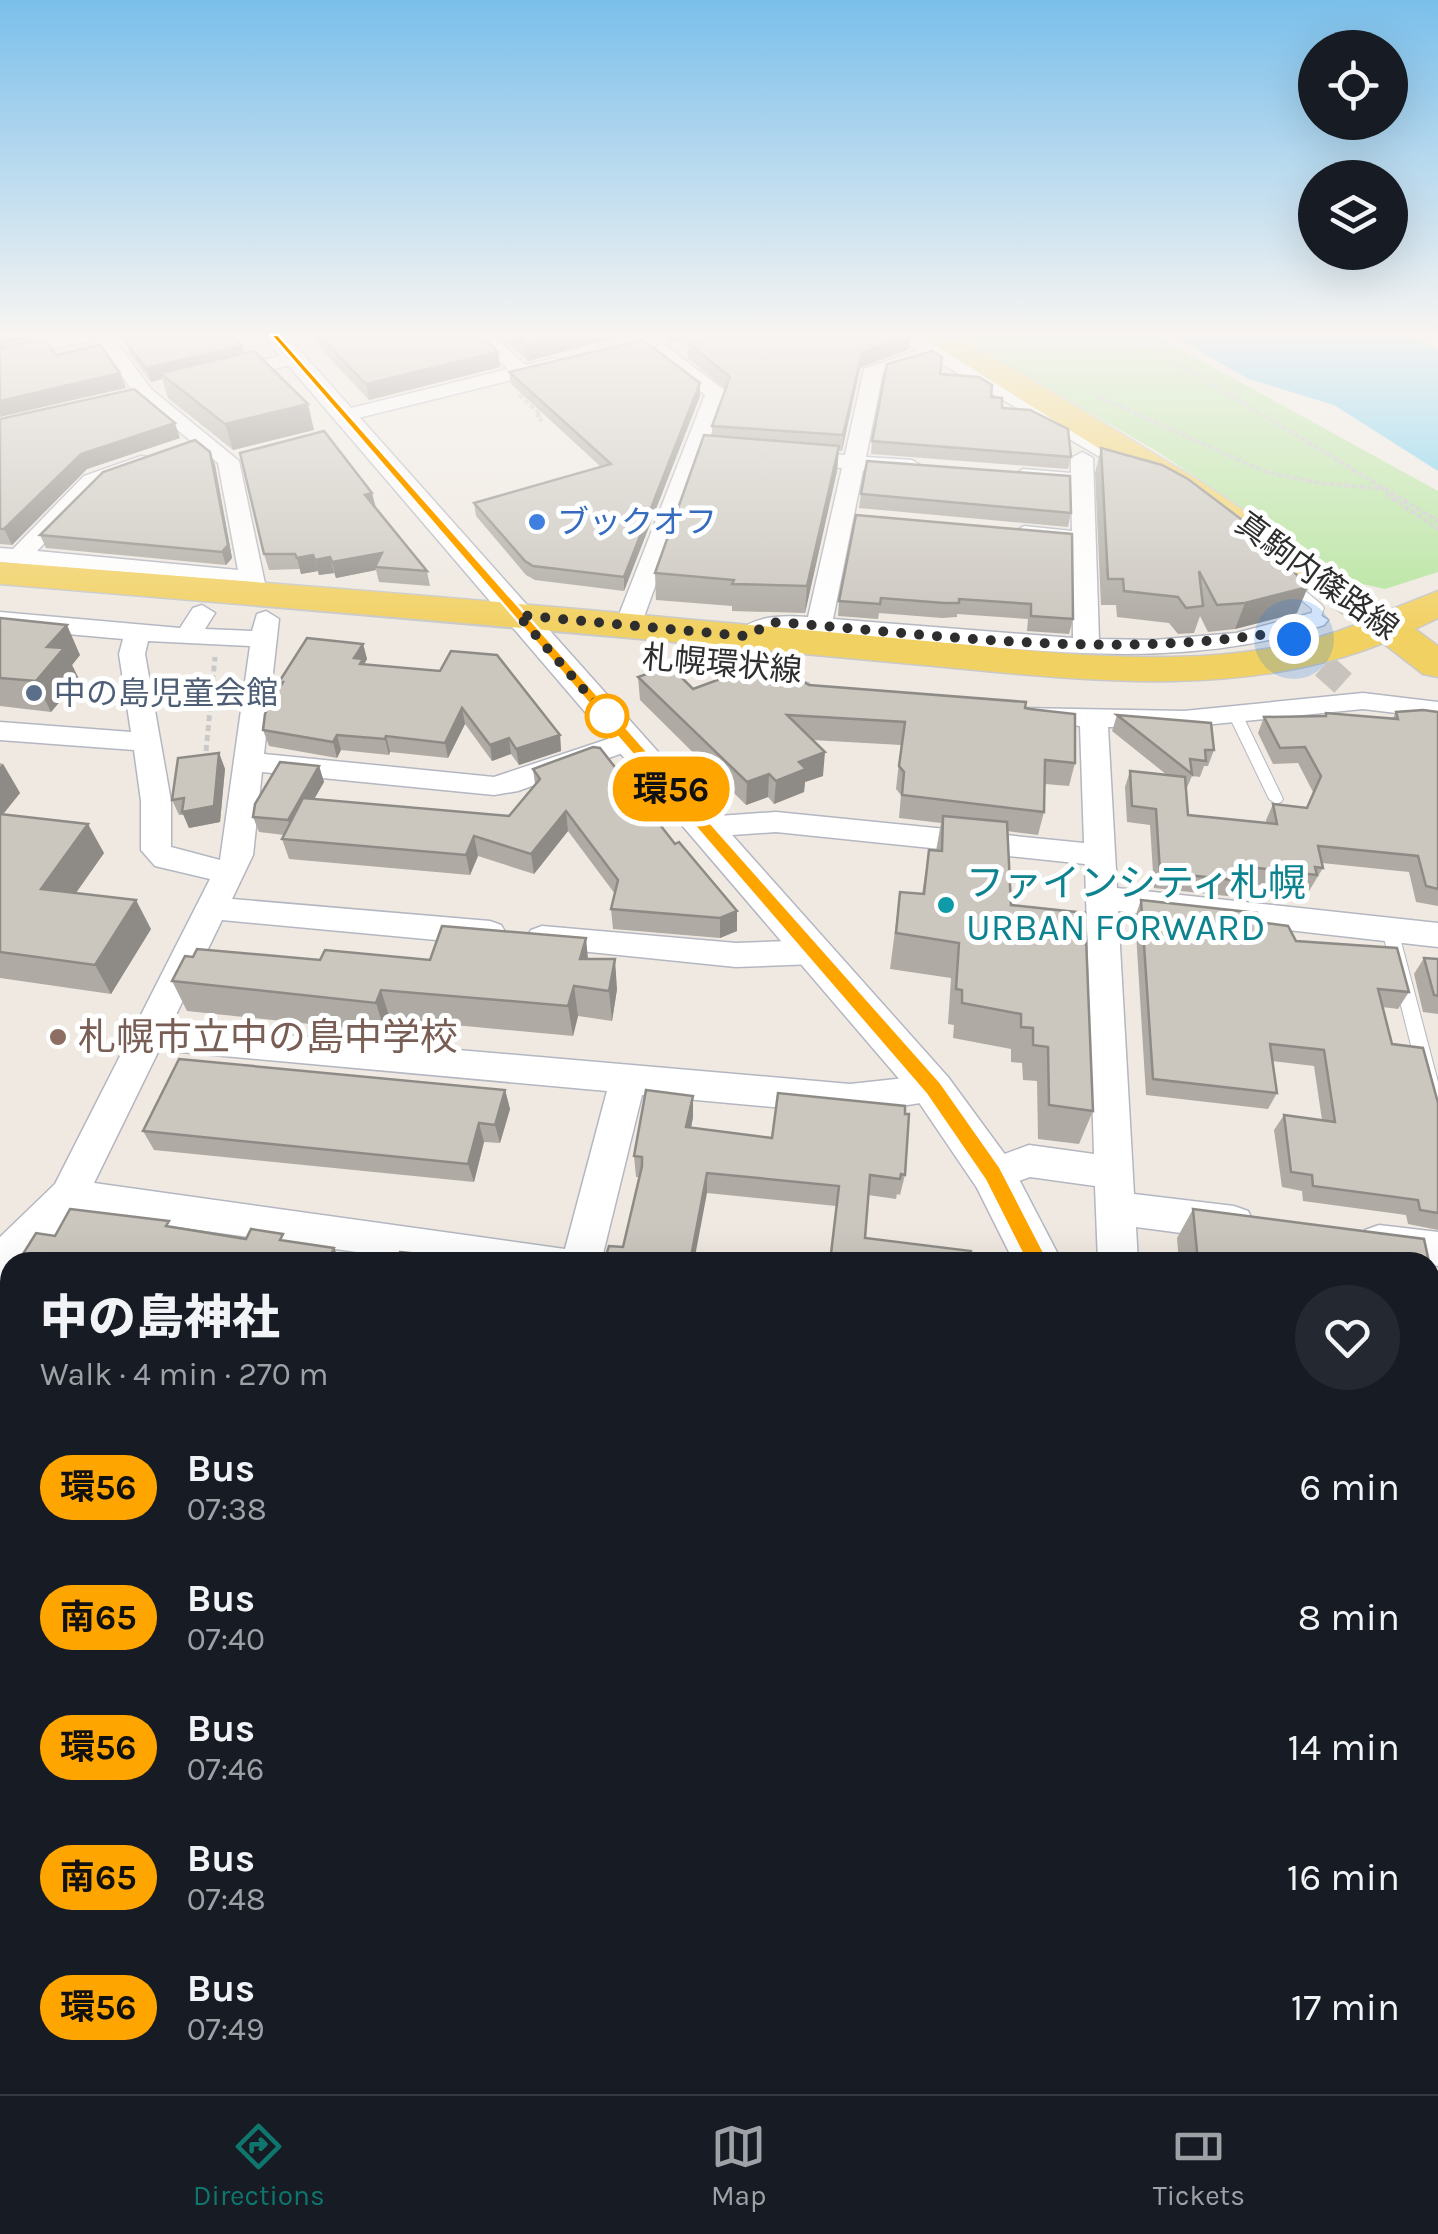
<!DOCTYPE html>
<meta charset="utf-8">
<style>
body{margin:0;font-family:Karla,"Noto Sans JP",sans-serif;background:#242831;color:#f1f3f6;height:100vh;display:flex;flex-direction:column;font-size:38px;white-space:nowrap}
*{box-sizing:border-box;margin:0}
p{font-size:32px;color:#9ea1a6}
.icon{flex:none;width:55px;height:55px;fill:none;stroke:currentColor;stroke-width:2;stroke-linecap:round;stroke-linejoin:round}
.map{position:relative;flex:1;overflow:hidden}
.sheet{position:absolute;left:0px;top:1252px;width:1440px;height:842px;display:flex;flex-direction:column;background:#171b24;border-radius:30px 30px 0 0;box-shadow:0 10px 40px #0002}
.sheet>*{flex:none}
.badge{padding:0 20px;border-radius:32px;font-size:35px;line-height:65px}
.controls{position:absolute;left:1298px;top:30px;display:grid;gap:20px}
.controls a{display:grid;place-items:center;width:110px;height:110px;border-radius:50%;background:#171b24;box-shadow:0 10px 40px #0002;font-size:50px}
.you{position:absolute;width:50px;height:50px;margin:-25px;border:8px solid #fff;border-radius:50%;background:#1a73e8;box-shadow:0 0 0 15px #1a73e833}
.map>.badge{position:absolute;translate:-50% -50%;box-shadow:0 0 0 5px #fff}
.round{display:grid;place-items:center;flex:none;width:105px;height:105px;border-radius:52px;background:#242831}
.headline{display:flex;align-items:center;justify-content:space-between;height:170px;padding:0 40px}
h1{font-size:48px;font-weight:800;line-height:75px}
ul{padding:0;list-style:none}
li{display:flex;align-items:center;gap:30px;height:130px;padding:0 40px}
li div{flex:1}
li b{display:block;font-size:38px}
li em{font-style:normal}
li .badge{min-width:110px;font-weight:700;text-align:center}
.menu{display:flex;justify-content:space-around;align-items:center;height:140px;border-top:2px solid #363941;background:#171b24;font-size:28px;color:#9ea1a6}
.menu a{display:grid;justify-items:center;gap:5px}
.menu .on{color:#0f766e}
.map>svg:first-child{display:block}
.green{fill:#b6e59e}
.water{fill:#75cff0}
.lines{fill:none;stroke-linecap:round;stroke-linejoin:round}
.minor-tunnel{stroke:#c8c4bd;stroke-width:26;stroke-dasharray:26 14;stroke-linecap:butt}
.service-casing{stroke:#b4b7c1;stroke-width:2}
.minor-casing{stroke:#b4b7c1;stroke-width:3}
.tertiary-casing{stroke:#b4b7c1;stroke-width:3}
.primary-casing{stroke:#c9c9c9;stroke-width:3}
.path-far1{stroke:#c9c9c9;stroke-width:4;stroke-dasharray:5 2.5;stroke-linecap:butt}
.path{stroke:#c9c9c9;stroke-width:5;stroke-dasharray:6 4;stroke-linecap:butt}
.service{fill:#fff;fill-rule:evenodd}
.minor{fill:#fff;fill-rule:evenodd}
.tertiary{fill:#fff;fill-rule:evenodd}
.primary{fill:#f2d163;fill-rule:evenodd}
.wall{fill:#afaba4}
.shaded-wall{fill:#8e8b86}
.building{fill:#cbc7bf;stroke:#8e8b86;stroke-width:2.5}
.line{fill:#ffa500;stroke:#fff;stroke-width:2.5}
.walk{stroke:#2e2e2e;stroke-width:10;stroke-dasharray:0 18}
.shop-dot{fill:#3f7fe0;stroke:#fff;stroke-width:4}
.service-dot{fill:#5c6f8a;stroke:#fff;stroke-width:4}
.stop-dot{fill:#fff;stroke:#ffa500;stroke-width:5}
.culture-dot{fill:#0f9aa8;stroke:#fff;stroke-width:4}
.education-dot{fill:#8d6e63;stroke:#fff;stroke-width:4}
.labels{text-anchor:middle;dominant-baseline:central;stroke-width:10;stroke-linejoin:round;paint-order:stroke}
.far-shop-label{font-size:32px;fill:#366cbe;stroke:#fff;text-anchor:start}
.far-street-label{font-size:32px;fill:#2e2e2e;stroke:#fff}
.far-service-label{font-size:32px;fill:#4e5e75;stroke:#fff;text-anchor:start}
.culture-label{font-size:38px;fill:#0d838f;stroke:#fff;text-anchor:start}
.education-label{font-size:38px;fill:#785e54;stroke:#fff;text-anchor:start}
</style>
<div class="map">
<svg width="1438" height="2094" viewBox="0 0 1438 2094">
<rect width="100%" height="100%" fill="#efe9e1"/>
<path class="green" d="M959 337H1158L1438 491V572L1385 589 1354 582 1158 452Z"/>
<path class="water" d="M1174 337H1416L1438 350V471L1334 405 1249 379Z"/>
<g class="lines">
<path class="minor-tunnel" d="M1294 639 1352 691"/>
<g class="service-casing">
<g id="service">
<path d="M1283 579H1291L1322 605 1324 608 1319 623H1311L1312 609 1283 585Z"/>
<path d="M1236 712 1243 716 1283 799 1281 802 1276 804 1269 799 1229 716Z"/>
<path d="M1390 924 1398 930 1438 1082V1124L1432 1122 1429 1117 1382 930Z"/>
</g>
</g>
<g class="minor-casing">
<g id="minor">
<path d="M55 337H90L88 341 0 361V349Z"/>
<path d="M94 337H113L151 389 239 461 267 593 264 598H246L241 585 0 562V548L13 549 84 476 141 456 149 457 152 462 149 467 100 486 37 551 238 570 218 463 137 397Z"/>
<path d="M474 337H494L526 365 554 358 564 364 561 368 342 422 332 416 335 412 508 369Z"/>
<path d="M633 337H654L723 389 726 393 707 445 845 455 864 369 918 350 901 337H924L1124 455 1113 461 1105 460 932 358 883 372 866 457 912 460 923 467 912 474 863 470 833 619 1073 638 1072 545 1024 540 1012 533 1024 526 1072 531 1071 486 1023 483 1012 476 1023 469 1071 473V458L1082 452 1093 458 1099 639 1154 640 1236 633 1315 612 1328 620 1324 625C1209 663 1097 656 978 646 912 640 846 635 781 630L754 642H736L732 637C752 615 781 615 808 617L842 468 702 457 641 625 637 630H619L615 625 705 395Z"/>
<path d="M291 353 298 355V363L224 381 214 375 217 371Z"/>
<path d="M202 605 215 613 205 629 252 631 257 614 266 611 279 619 264 754 494 777 629 732 639 735 643 741 639 747 518 791 494 795 262 772 253 855 232 899 490 921 501 925 506 933 501 941 490 945 222 920 171 1025 850 1084 933 1075 946 1079 951 1089 946 1099 850 1114 642 1095 601 1262H429L77 1213 27 1262H10V1277L0 1281V1237L55 1184 210 879 155 866 141 850V801L134 750 0 740V722L131 732 119 654 123 639 0 628V612L180 628 193 608ZM148 641 250 646 220 860 171 847V801L145 654ZM159 1050 607 1091 565 1249 94 1183Z"/>
<path d="M733 657 809 684 813 690 800 698 724 671 720 665Z"/>
<path d="M1363 693 1438 702V718L1363 709 1184 727H1108L1117 888 1438 923V947L1118 911 1134 1194 1234 1206 1248 1211 1254 1223 1248 1235 1234 1240 1136 1227 1138 1262H1098L1095 1186 1030 1177 993 1190 980 1185 974 1174 980 1163 1029 1145 1094 1154 1085 864 776 832 704 837 693 834 689 827 693 820 704 817 776 812 1084 843 1080 726 1021 720 1017 714 1021 708 1184 711Z"/>
<path d="M542 926 736 943 815 940 827 944 831 952 827 960 815 964 736 967 531 946 526 938 531 930Z"/>
<path d="M1379 1225 1438 1232V1266L1365 1254 1359 1242 1365 1230Z"/>
<path d="M0 1438 10 1440V1484L0 1482Z"/>
<path d="M1430 1667 1438 1668V1718L1430 1717Z"/>
<path d="M344 2085H402L400 2094H342Z"/>
</g>
</g>
<g class="tertiary-casing">
<g id="tertiary">
<path d="M264 337H288L948 1077 1009 1160 1062 1262H1014L977 1188 918 1101Z"/>
<rect x="1113" y="2085" width="72" height="9"/>
</g>
</g>
<g class="primary-casing">
<path id="primary" d="M922 337H959L1014 369 1206 485 1390 610 1438 591V618L1415 629 1438 646V677L1423 674 1383 643C1242 700 1081 680 934 666 844 658 753 649 663 641 442 620 221 603 0 584V562C228 580 456 597 684 619 772 627 860 635 947 643 1080 655 1231 675 1358 624L1181 500Z"/>
</g>
<g class="path-far1">
<path d="M1134 337 1438 521"/>
<path d="M519 395 541 415 537 416 542 421"/>
<path d="M1099 397 1266 472 1320 483 1385 489"/>
<path d="M1386 494 1438 529"/>
</g>
<path class="path" d="M206 751 215 657"/>
<use href="#service" class="service"/>
<use href="#minor" class="minor"/>
<use href="#tertiary" class="tertiary"/>
<use href="#primary" class="primary"/>
</g>
<g class="wall">
<path d="M120 337H234L242 346 244 353 314 430 233 450 168 398 162 379 151 382 130 354 127 346Z"/>
<path d="M310 337H483L498 352 500 367 369 400Z"/>
<path d="M500 337H618L528 361Z"/>
<path d="M713 337H910L909 349 860 368 842 451H839L837 471 805 613 732 611V606L656 600 655 573 712 436V426L725 389 688 358V343Z"/>
<path d="M509 372 700 396 624 591 535 580 526 575 476 516 474 503 601 467 511 384Z"/>
<path d="M940 374 991 397 1002 408 1071 457 1068 469 871 454 872 441Z"/>
<path d="M0 419 180 438 87 469 12 545 0 544Z"/>
<path d="M1101 448 1297 613 1235 629 1208 632 1200 616 1194 633 1178 634 1169 623 1117 617 1116 605H1101L1095 473Z"/>
<path d="M210 452 215 465 232 558 226 565 46 548 40 535Z"/>
<path d="M861 494 1071 513 1068 527 859 508Z"/>
<path d="M375 508 427 571 430 586 379 582 376 570 336 578 334 573 319 575 318 571 301 574 300 569 269 570 264 554Z"/>
<path d="M856 515 1073 619 1069 634 1027 631 1028 619 957 614V617L942 618 879 613 878 619 838 616 839 601Z"/>
<path d="M0 618 80 655 72 665 79 679 51 712 0 706Z"/>
<path d="M363 644 367 659 364 665 560 735 561 751 519 765 511 754 492 761 465 724 448 758 390 752 389 755 341 750 337 758 269 746 263 730 280 686 279 682Z"/>
<path d="M638 677 693 689 809 685 1030 709 1075 763 1069 786 1045 784 1044 812 1038 835 1007 831 1011 905 1093 1111 1079 1144 1038 1139 1037 1081 1023 1080 1022 1063 1011 1062V1049L953 1038 954 1025 948 1024 951 978 890 969 900 892 922 894 929 850 936 851 941 823 899 818 901 795 896 789 901 745 812 740 823 776 805 782 804 792 774 804 768 797 746 805 640 700Z"/>
<path d="M1396 712H1438V906L1416 902 1409 872 1322 863 1323 868 1309 891 1251 884 1245 898 1154 888 1150 825 1127 822 1125 787 1130 771 1167 775 1112 731 1117 715 1214 750 1208 766H1204L1200 777 1192 776 1186 790 1188 815 1266 823V820L1273 804 1306 808 1313 792 1298 763 1273 764 1258 733 1264 717 1324 716 1326 713 1393 718Z"/>
<path d="M219 753 225 769 220 822 189 828 184 815H179L172 800Z"/>
<path d="M0 763 3 764 20 793 3 814 104 853 76 893 151 929 111 994 0 978Z"/>
<path d="M319 766 324 782 314 799 509 816 535 784 533 769 675 844 737 911V931L720 938 613 929 611 909 615 894 568 831 534 874 478 856 470 875 289 859 282 839 284 835 259 832 253 817Z"/>
<path d="M1141 900 1258 922 1409 992 1398 1009 1382 1007 1392 1044 1438 1103V1230L1408 1224 1406 1215 1303 1201 1302 1191 1282 1187 1274 1130 1284 1115 1322 1120 1314 1066 1272 1061 1277 1093 1268 1109 1146 1095 1135 917Z"/>
<path d="M1424 958 1438 959V1014L1423 1012 1414 974Z"/>
<path d="M588 959 617 989 612 1021 578 1016 573 1036 390 1019 385 1032 187 1011 172 981 320 960Z"/>
<path d="M505 1090 510 1109 500 1143 484 1142 474 1182 154 1150 143 1131Z"/>
<path d="M693 1117 691 1128 905 1175 900 1195 897 1194 896 1199 868 1195 865 1238 830 1262 836 1206 707 1193 623 1247 640 1177H636L634 1156Z"/>
<path d="M1193 1209 1429 1262H1179L1177 1238Z"/>
<path d="M1430 1266 1438 1300V1393L1430 1400Z"/>
<path d="M10 1276V1420L0 1418V1292Z"/>
<path d="M1430 1442 1438 1443V1567L1433 1566 1430 1555Z"/>
<path d="M887 2085H1068V2094H895L887 2092Z"/>
<path d="M1240 2085H1430L1438 2094H1241Z"/>
</g>
<g class="shaded-wall">
<path d="M0 337H37L0 346Z"/>
<path d="M559 337H618L528 361 526 346Z"/>
<path d="M669 337H695L669 343Z"/>
<path d="M903 337H910L909 349 860 368 842 451 843 435 862 353Z"/>
<path d="M242 346 246 360 160 373 162 379 151 382 146 368Z"/>
<path d="M498 352 500 367 369 400 366 384Z"/>
<path d="M120 373 126 388 0 417V401Z"/>
<path d="M700 383V396L624 591V577Z"/>
<path d="M308 404 314 430 233 450 225 424Z"/>
<path d="M175 423 180 438 87 469 12 545 4 529 81 454Z"/>
<path d="M839 446 837 471 805 613 807 586Z"/>
<path d="M210 452 215 465 232 558 226 565 222 552Z"/>
<path d="M372 493 376 508 365 495Z"/>
<path d="M382 553 375 567 376 570 336 578 332 562Z"/>
<path d="M313 555 318 571 301 574 297 558Z"/>
<path d="M330 557 334 573 319 575 315 560Z"/>
<path d="M1308 587 1297 613 1235 629 1245 603Z"/>
<path d="M67 625 80 655 72 665 79 679 51 712 36 681 47 647Z"/>
<path d="M363 644 367 659 364 664 367 675 354 658Z"/>
<path d="M462 708 465 724 448 758 445 743Z"/>
<path d="M337 735 341 750 337 758 333 742Z"/>
<path d="M560 735 561 751 519 765 516 749Z"/>
<path d="M386 736 390 752 389 755 385 739Z"/>
<path d="M509 738 511 754 492 761 490 745Z"/>
<path d="M825 752 823 776 805 782 804 792 774 804 776 781 799 762Z"/>
<path d="M219 753 225 769 220 822 189 828 182 812Z"/>
<path d="M3 764 20 793 0 818V767Z"/>
<path d="M319 766 324 782 293 836 288 820Z"/>
<path d="M769 774 768 797 746 805 747 782Z"/>
<path d="M566 811 568 831 534 874 531 854Z"/>
<path d="M88 824 104 853 58 918 41 889Z"/>
<path d="M474 836 478 856 470 875 466 855Z"/>
<path d="M136 900 151 929 111 994 95 965Z"/>
<path d="M737 911V931L720 938V918Z"/>
<path d="M586 938 589 969 584 989 580 959Z"/>
<path d="M615 959 617 989 612 1021 609 991Z"/>
<path d="M574 986 578 1016 573 1036 568 1006Z"/>
<path d="M381 990 390 1019 385 1032 376 1003Z"/>
<path d="M505 1090 510 1109 500 1143 495 1125Z"/>
<path d="M693 1096V1117L687 1148 686 1127Z"/>
<path d="M479 1123 484 1142 474 1182 468 1164Z"/>
<path d="M707 1173V1193L694 1262H690Z"/>
<path d="M334 1248 341 1262H328Z"/>
<path d="M10 1666V1736L0 1758V1688Z"/>
<path d="M44 2085H75L72 2094H40Z"/>
</g>
<g class="building">
<path d="M126 337H234L242 346 146 368 125 341 128 340Z"/>
<path d="M320 337H483L498 352 366 384Z"/>
<path d="M516 337H559L526 346Z"/>
<path d="M713 337H903L862 353 843 435 712 426 730 377 688 343Z"/>
<path d="M45 339 56 355 100 345 120 373 0 401V348Z"/>
<path d="M643 340 700 383 624 577 533 566 525 561 474 503 611 464 509 372Z"/>
<path d="M254 351 308 404 225 424 160 373Z"/>
<path d="M932 351 942 357 940 374 979 377 992 385 991 397 1002 398V408L1030 410 1068 429 1071 457 872 441 887 364Z"/>
<path d="M134 389 175 423 81 454 4 529H0V419Z"/>
<path d="M324 431 372 493 365 495 427 571 375 567 382 553 332 562 330 557 315 560 313 555 297 558 295 554H264L240 453Z"/>
<path d="M704 435 839 446 807 586 732 584 734 580 655 573Z"/>
<path d="M195 440 210 452 228 545 222 552 40 535 103 472Z"/>
<path d="M1101 448 1162 465 1188 479 1254 529 1308 587 1245 603 1217 605 1199 571 1203 606 1186 608 1178 597 1124 591 1123 579H1108Z"/>
<path d="M867 461 1070 476 1071 513 861 494Z"/>
<path d="M856 515 1072 534 1073 619 1031 616V604L959 599V603H944L881 598 880 604 839 601Z"/>
<path d="M0 618 67 625 47 647 64 648 36 681 0 678Z"/>
<path d="M307 638 363 644 354 658 363 659 360 664 440 671 451 651 497 655 560 735 516 749 509 738 490 745 462 708 445 743 386 736 385 739 337 735 333 742 263 730 265 714 283 682H279Z"/>
<path d="M670 666 693 689 739 672 797 678 809 685 1026 702 1025 708 1030 709 1075 714V763L1045 760 1044 812 902 795 904 772 899 766 905 722 787 715 825 752 799 762 806 769 776 781 769 774 747 782 638 677Z"/>
<path d="M1423 710 1438 712V889L1426 886 1418 856 1318 846 1323 868 1315 867 1317 875 1249 867 1252 882 1160 872 1156 809 1132 806 1130 771 1185 777 1188 815 1277 824 1273 804 1307 808 1321 776 1305 747 1280 748 1264 717 1326 716V713L1398 719 1396 712Z"/>
<path d="M1117 715 1211 723 1214 750H1205L1206 761 1190 759 1192 774Z"/>
<path d="M593 747 600 748 675 844 679 842 737 911 720 918 611 909 618 880 566 811 531 854 474 836 466 855 282 839 303 798 509 816 540 779 533 769Z"/>
<path d="M219 753 214 806 182 812 184 798 172 800 178 758Z"/>
<path d="M280 762 319 766 288 820 253 817 255 804Z"/>
<path d="M0 814 88 824 41 889 136 900 95 965 0 952Z"/>
<path d="M943 816 1007 822 1011 905 1085 913 1093 1111 1049 1105 1048 1047 1033 1045V1028L1021 1027V1014L962 1003V990L956 989 959 943 896 933 900 892 924 894 929 850 942 851Z"/>
<path d="M1141 900 1257 913 1258 922 1288 926 1296 941 1397 948 1409 992 1378 989 1392 1044 1423 1048 1438 1103V1213L1420 1210 1418 1200 1313 1186 1312 1175 1291 1172 1284 1115 1335 1122 1324 1050 1270 1044 1277 1093 1153 1079Z"/>
<path d="M442 926 586 938 580 959H615L609 991 574 986 568 1006 381 990 376 1003 172 981 185 956 193 957 197 949 320 960 325 950 430 960Z"/>
<path d="M1424 958 1438 959V996L1434 995Z"/>
<path d="M179 1059 505 1090 495 1125 479 1123 468 1164 143 1131Z"/>
<path d="M646 1090 693 1096 686 1127 772 1138 778 1093 905 1106V1114H909L905 1175 901 1174 900 1179 870 1175 865 1238 971 1251V1262H830L839 1186 707 1173 690 1262H604L609 1246 623 1247 642 1166V1157L634 1156Z"/>
<path d="M70 1209 169 1221 166 1226 246 1239 251 1229 283 1234 280 1240 334 1248 328 1262H18L36 1233 55 1236Z"/>
<path d="M1193 1209 1424 1239 1429 1262H1198Z"/>
<path d="M400 1252 496 1262H397Z"/>
<path d="M1430 1266 1438 1300V1374L1430 1373Z"/>
<path d="M10 1276V1409L0 1407V1292Z"/>
<path d="M1430 1442 1438 1443V1539L1430 1538Z"/>
<path d="M0 1483 10 1484V1666L0 1688Z"/>
<path d="M1430 1794 1438 1801V2094H1275V2085H1430Z"/>
<path d="M3 1863 10 1865V2085H44L40 2094H0V1869Z"/>
<path d="M898 2085H1068V2094H897Z"/>
</g>
<linearGradient id="sky" x2="0" y2="1"><stop stop-color="#7abfeb"/><stop offset="0.53" stop-color="#f8f5f2"/><stop offset="1" stop-color="#f8f5f2" stop-opacity="0"/></linearGradient>
<rect width="1438" height="630" fill="url(#sky)"/>
<path class="line" d="M271 335H278L941 1083 1000 1167 1049 1262 1046 1269H1030L985 1180 926 1094Z"/>
<g class="lines">
<path class="walk" d="M607 716 518 615 744 636 777 622C949 636 1115 660 1286 631L1294 639"/>
</g>
<circle class="shop-dot" cx="537" cy="522" r="10"/>
<circle class="service-dot" cx="34" cy="693" r="10"/>
<circle class="stop-dot" cx="607" cy="716" r="20"/>
<circle class="culture-dot" cx="946" cy="905" r="10"/>
<circle class="education-dot" cx="58" cy="1037" r="10"/>
<g class="labels">
<g class="far-shop-label">
<text x="557" y="522">ブックオフ</text>
</g>
<g class="far-street-label">
<text transform="translate(1317 576) rotate(36)">真駒内篠路線</text>
<text transform="translate(722 664) rotate(5)">札幌環状線</text>
</g>
<g class="far-service-label">
<text x="54" y="693">中の島児童会館</text>
</g>
<g class="culture-label">
<text x="966" y="883">ファインシティ札幌<tspan x="966" dy="44">URBAN FORWARD</tspan></text>
</g>
<g class="education-label">
<text x="78" y="1037">札幌市立中の島中学校</text>
</g>
</g>
</svg>
<div class="controls">
<a><svg class="icon" aria-label="locate" viewBox="0 0 24 24"><circle cx="12" cy="12" r="6"/><path d="M12 2v4M12 18v4M2 12h4M18 12h4"/></svg></a>
<a><svg class="icon" aria-label="layers" viewBox="0 0 24 24"><path d="M12 4l9 5-9 5-9-5zM3 14l9 5 9-5"/></svg></a>
</div>
<div class="you" style="left:1294px;top:639px"></div>
<b class="badge" style="left:671px;top:789px;background:#ffa500;color:#111">環56</b>
<section class="sheet">
<div class="headline"><div><h1>中の島神社</h1><p>Walk · 4 min · 270 m</p></div><a class="round"><svg class="icon" aria-label="heart" viewBox="0 0 24 24"><path d="M12 20l-8-8c-3-5 5-10 8-4 3-6 11-1 8 4z"/></svg></a></div>
<ul>
<li><span class="badge" style="background:#ffa500;color:#111">環56</span><div><b>Bus</b><p>07:38</p></div><em>6 min</em></li>
<li><span class="badge" style="background:#ffa500;color:#111">南65</span><div><b>Bus</b><p>07:40</p></div><em>8 min</em></li>
<li><span class="badge" style="background:#ffa500;color:#111">環56</span><div><b>Bus</b><p>07:46</p></div><em>14 min</em></li>
<li><span class="badge" style="background:#ffa500;color:#111">南65</span><div><b>Bus</b><p>07:48</p></div><em>16 min</em></li>
<li><span class="badge" style="background:#ffa500;color:#111">環56</span><div><b>Bus</b><p>07:49</p></div><em>17 min</em></li>
</ul>
</section>
</div>
<nav class="menu">
<a class="on"><svg class="icon" aria-label="directions" viewBox="0 0 24 24"><path d="M12 3l9 9-9 9-9-9zM9 14v-3h6M13 9l2 2-2 2"/></svg>Directions</a>
<a><svg class="icon" aria-label="map" viewBox="0 0 24 24"><path d="M3 6l6-2 6 2 6-2v14l-6 2-6-2-6 2zM9 4v14M15 6v14"/></svg>Map</a>
<a><svg class="icon" aria-label="tickets" viewBox="0 0 24 24"><path d="M3 7h18v10H3zM15 7v10"/></svg>Tickets</a>
</nav>
